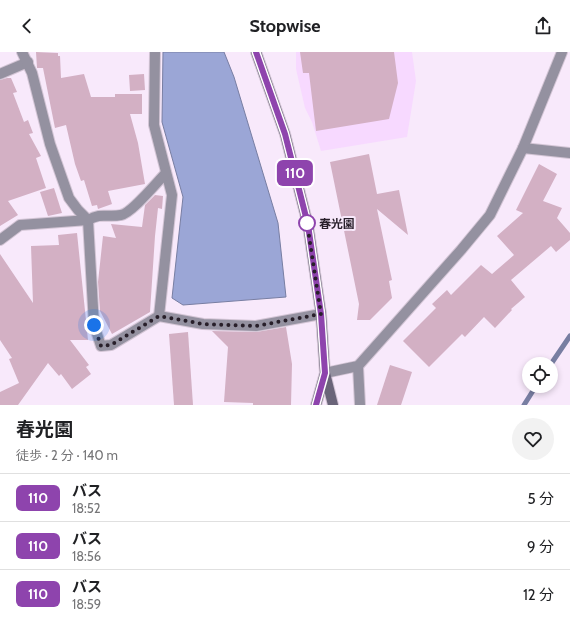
<!DOCTYPE html>
<html lang="ja">
<meta charset="utf-8">
<style>
body{margin:0;font-family:Cabin,"Noto Sans JP",sans-serif;background:#f2f2f2;color:#202124;height:100vh;display:flex;flex-direction:column;font-size:15px;white-space:nowrap}
*{box-sizing:border-box;margin:0}
p{font-size:13px;color:#757577}
.icon{flex:none;width:22px;height:22px;fill:none;stroke:currentColor;stroke-width:2;stroke-linecap:round;stroke-linejoin:round}
.map{position:relative;height:353px;overflow:hidden}
.side{display:flex;flex-direction:column;background:#fff;flex:1}
.side>*{flex:none}
.badge{padding:0 8px;border-radius:6px;font-size:14px;line-height:26px}
.tools{position:absolute;left:522px;top:305px;display:grid;gap:8px}
.tools a{display:grid;place-items:center;width:36px;height:36px;border-radius:50%;background:#fff;box-shadow:0 2px 6px #0003;font-size:20px}
.you{position:absolute;width:20px;height:20px;margin:-10px;border:3px solid #fff;border-radius:50%;background:#1a73e8;box-shadow:0 0 0 6px #1a73e833}
.map>.badge{position:absolute;translate:-50% -50%;box-shadow:0 0 0 2px #fff}
.round{display:grid;place-items:center;flex:none;width:42px;height:42px;border-radius:21px;background:#f2f2f2}
.headline{display:flex;align-items:center;justify-content:space-between;height:68px;padding:0 16px}
h1{font-size:19px;font-weight:700;line-height:30px}
ul{padding:0;list-style:none}
li{display:flex;align-items:center;gap:12px;height:48px;padding:0 16px;border-top:1px solid #e0e0e0}
li div{flex:1}
li b{display:block;font-size:15px}
li em{font-style:normal}
li .badge{min-width:44px;font-weight:700;text-align:center}
header{display:flex;justify-content:space-between;align-items:center;height:52px;padding:0 16px;background:#fff;font-size:18px;font-weight:700}
.map>svg:first-child{display:block}
.built{fill:#f7d9ff}
.water{fill:#9ba6d6;stroke:#787ea2}
.lines{fill:none;stroke-linecap:round;stroke-linejoin:round}
.stream{stroke:#787ea2;stroke-width:5}
.building{fill:#d3b0c4}
.service-casing{stroke:#d3c5d5;stroke-width:12}
.minor-casing{stroke:#d3c5d5;stroke-width:12}
.secondary-casing{stroke:#d3c5d5;stroke-width:12}
.service{stroke:#9491a0;stroke-width:10}
.minor{stroke:#9491a0;stroke-width:10}
.secondary{stroke:#6a6479;stroke-width:10}
.line-casing{stroke:#fff;stroke-width:9}
.line{stroke:#8e44ad;stroke-width:6}
.walk{stroke:#281f2a;stroke-width:4;stroke-dasharray:0 7.2}
.stop-dot{fill:#fff;stroke:#8e44ad;stroke-width:2}
.labels{text-anchor:middle;dominant-baseline:central;stroke-width:4;stroke-linejoin:round;paint-order:stroke}
.stop-label{font-size:12px;font-weight:bold;fill:#281f2a;stroke:#f8e9fb;text-anchor:start}
</style>
<header><svg class="icon" aria-label="back" viewBox="0 0 24 24"><path d="M15 5l-7 7 7 7"/></svg>Stopwise<svg class="icon" aria-label="share" viewBox="0 0 24 24"><path d="M12 15V3M7 8l5-5 5 5M5 13v7h14v-7"/></svg></header>
<div class="map">
<svg width="570" height="353" viewBox="0 0 570 353">
<rect width="100%" height="100%" fill="#f8e9fb"/>
<path class="built" d="M296 0H412L416 29 407 85 321 99 312 70 305 56 296 17Z"/>
<path class="water" d="M163 0H224L234 25 278 171 286 245 183 253 172 246 183 145 162 70Z"/>
<g class="lines">
<g class="stream">
<path d="M551 312 570 284"/>
<path d="M524 353 536 334"/>
</g>
</g>
<g class="building">
<path d="M36 0 58 1V4H60L61 26 84 22 91 45H115V42H142V62H130L138 91 145 132 108 139 112 152 98 157 97 153 92 154 84 128 81 129 75 112 66 73 55 76 43 16H37Z"/>
<path d="M300 0H394L398 31 389 67 316 79 309 21H303Z"/>
<path d="M144 22 145 38 130 39 129 23Z"/>
<path d="M7 26H11L17 40 13 41 24 70 28 68 33 81 29 82 41 104 36 106 46 136 8 149 18 163 0 174V28Z"/>
<path d="M369 102 377 142 399 138 408 183 377 157 392 228 389 229 392 246 370 268H357L359 252 330 110Z"/>
<path d="M539 112 557 122 543 149 562 156 557 166 570 181V188L556 200 551 194 511 228 525 245 511 257 512 258 495 276 484 265 465 285 462 282 429 315 403 289 436 256 432 252 447 238 451 243 481 213 492 222 514 203 497 184 523 161 516 158Z"/>
<path d="M54 136 62 161 48 164 40 140Z"/>
<path d="M155 143 163 144 162 157 158 156 155 184 150 260 112 282 100 259 98 230 103 184 116 186 111 172 142 175 145 153Z"/>
<path d="M77 181 88 288H70L89 313 86 315 91 322 72 337 61 322 59 324 48 311 18 353H0V340L19 331 9 307 12 306 0 288V202L33 251 31 194 59 193 58 183Z"/>
<path d="M286 275 292 312 291 353H253V351L224 350 228 295 212 279 256 280Z"/>
<path d="M188 280 193 353H174L169 282Z"/>
<path d="M390 313 412 320 401 353H377Z"/>
</g>
<g class="lines">
<g class="service-casing">
<path id="service" d="M0 22 28 10"/>
</g>
<g class="minor-casing">
<g id="minor">
<path d="M22 0 32 21 50 92 69 146 78 158 88 168 94 273 101 294 111 293 159 264 203 272 256 274 321 262"/>
<path d="M155 0 154 73 172 143 159 264"/>
<path d="M523 96 570 101"/>
<path d="M0 188 20 173 88 168C102 160 107 166 121 163 132 161 157 130 166 121"/>
<path d="M358 314 360 353"/>
<path d="M325 321 358 314 461 198 490 163 523 96 562 0"/>
</g>
</g>
<g class="secondary-casing">
<g id="secondary">
<path d="M256 0 285 82 308 173 321 262 325 321 333 353"/>
<path d="M316 353 325 321"/>
</g>
</g>
<use href="#service" class="service"/>
<use href="#minor" class="minor"/>
<use href="#secondary" class="secondary"/>
</g>
<g class="lines">
<g class="line-casing">
<path id="line" d="M256 0 285 82 308 173 321 262 325 321 316 353"/>
</g>
<use href="#line" class="line"/>
<path class="walk" d="M94 273 101 294 111 293 159 264 203 272 256 274 321 262 307 171"/>
</g>
<circle class="stop-dot" cx="307" cy="171" r="8"/>
<g class="labels">
<g class="stop-label">
<text x="319" y="171">春光園</text>
</g>
</g>
</svg>
<div class="tools">
<a><svg class="icon" aria-label="locate" viewBox="0 0 24 24"><circle cx="12" cy="12" r="6"/><path d="M12 2v4M12 18v4M2 12h4M18 12h4"/></svg></a>
</div>
<div class="you" style="left:94px;top:273px"></div>
<b class="badge" style="left:295px;top:121px;background:#8e44ad;color:#fff">110</b>
</div>
<section class="side">
<div class="headline"><div><h1>春光園</h1><p>徒歩 · 2 分 · 140 m</p></div><a class="round"><svg class="icon" aria-label="heart" viewBox="0 0 24 24"><path d="M12 20l-8-8c-3-5 5-10 8-4 3-6 11-1 8 4z"/></svg></a></div>
<ul>
<li><span class="badge" style="background:#8e44ad;color:#fff">110</span><div><b>バス</b><p>18:52</p></div><em>5 分</em></li>
<li><span class="badge" style="background:#8e44ad;color:#fff">110</span><div><b>バス</b><p>18:56</p></div><em>9 分</em></li>
<li><span class="badge" style="background:#8e44ad;color:#fff">110</span><div><b>バス</b><p>18:59</p></div><em>12 分</em></li>
</ul>
</section>
